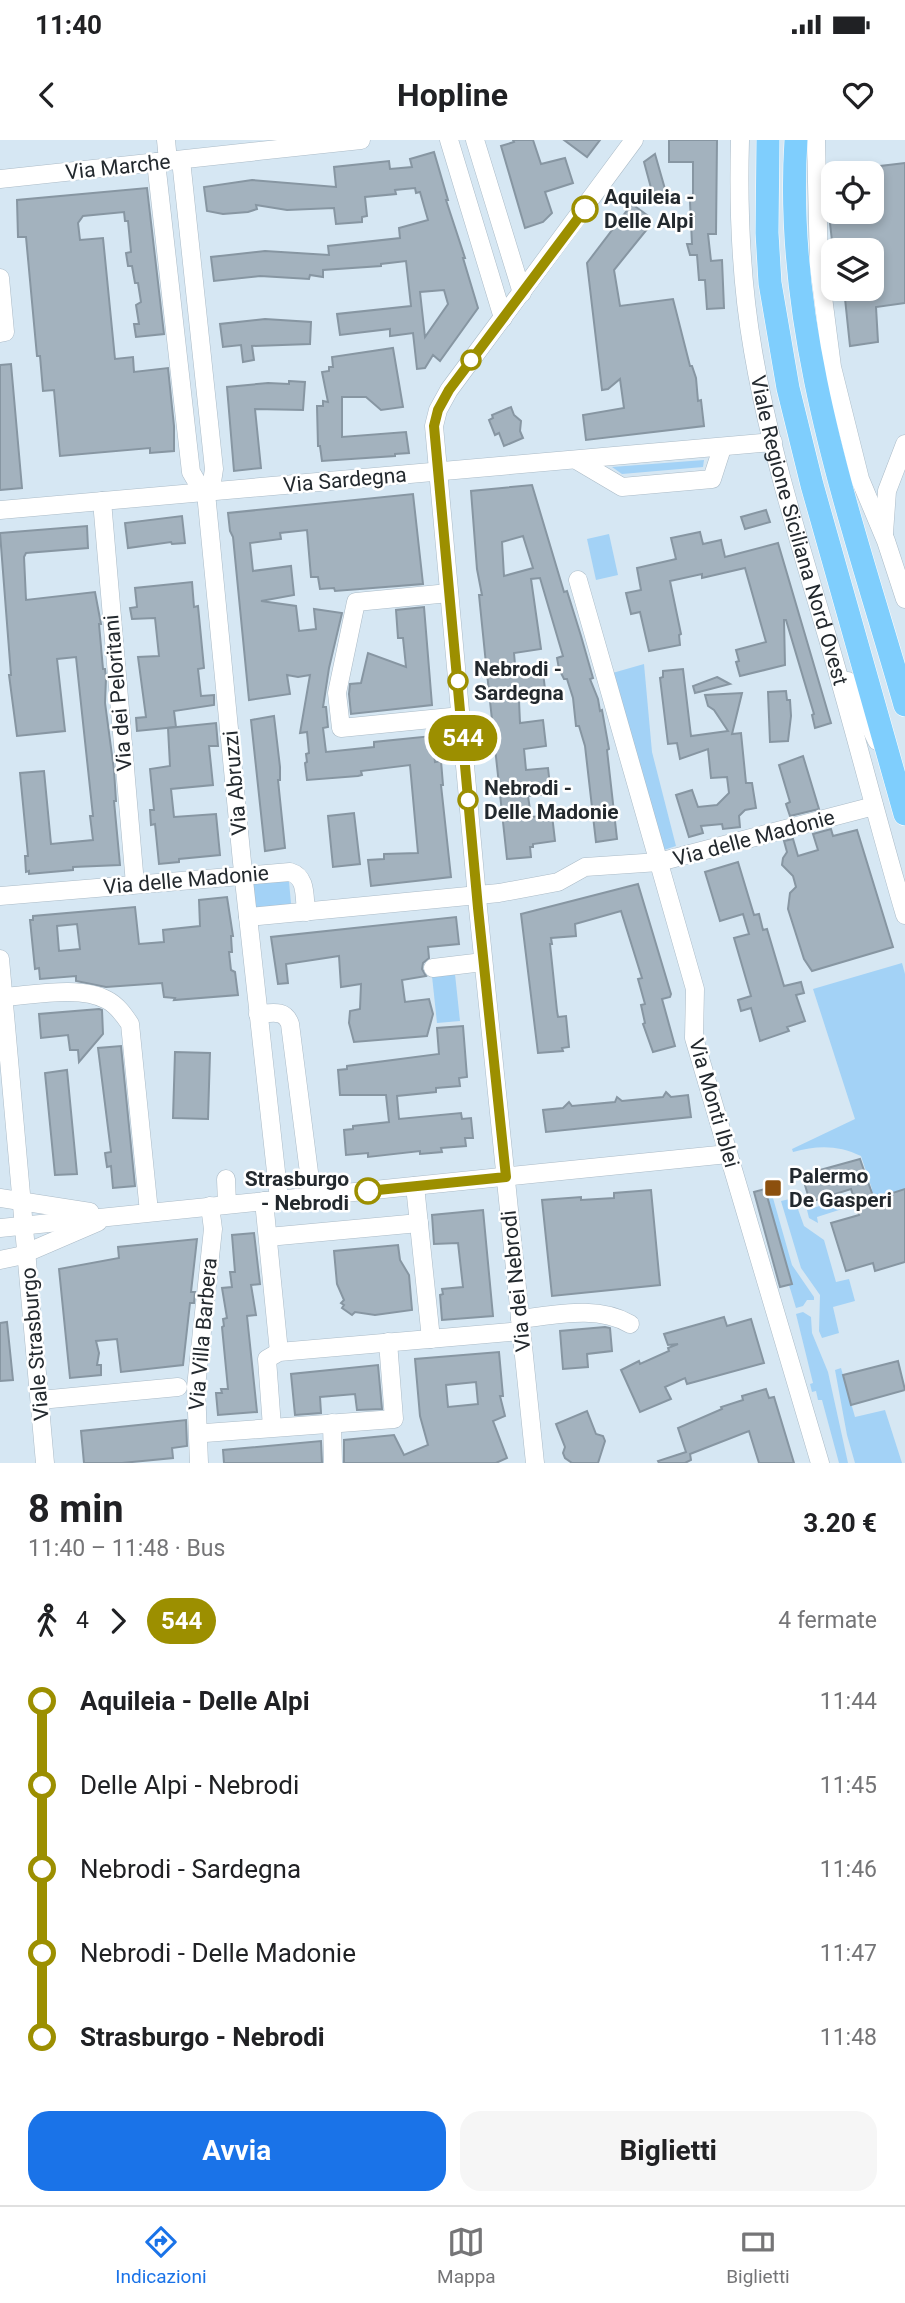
<!DOCTYPE html>
<html lang="it">
<meta charset="utf-8">
<style>
body{margin:0;font-family:Roboto,sans-serif;background:#f6f6f6;color:#202124;height:100vh;display:flex;flex-direction:column;font-size:26px;white-space:nowrap}
*{box-sizing:border-box;margin:0}
p{font-size:23px;color:#757577}
.icon{flex:none;width:38px;height:38px;fill:none;stroke:currentColor;stroke-width:2;stroke-linecap:round;stroke-linejoin:round}
.map{position:relative;height:1323px;overflow:hidden}
.side{display:flex;flex-direction:column;background:#fff;flex:1}
.side>*{flex:none}
.badge{padding:0 14px;border-radius:23px;font-size:24px;line-height:46px}
.fabs{position:absolute;left:821px;top:21px;display:grid;gap:14px}
.fabs a{display:grid;place-items:center;width:63px;height:63px;border-radius:14px;background:#fff;box-shadow:0 4px 10px #0003;font-size:35px}
.map>.badge{position:absolute;translate:-50% -50%;box-shadow:0 0 0 4px #fff}
.legs{display:flex;align-items:center;gap:10px;height:77px;padding:0 28px;font-size:23px}
.legs p{margin-inline-start:auto}
.headline{display:flex;align-items:center;justify-content:space-between;height:119px;padding:0 28px}
h1{font-size:38px;font-weight:700;line-height:52px}
.cta{display:flex;gap:14px;margin-top:auto;padding:14px 28px}
.cta a{flex:1;height:80px;border-radius:21px;background:#1a73e8;color:#fff;font-size:28px;font-weight:700;line-height:80px;text-align:center}
.cta a+a{background:#f6f6f6;color:#202124}
ul{padding:0 28px;list-style:none}
li{display:flex;align-items:center;gap:24px;height:84px;font-size:26px}
li i{display:grid;place-items:center;width:10px;height:100%;margin:0 9px;background:currentColor}
li i::after{content:'';width:18px;height:18px;margin:-9px;border:5px solid;border-radius:50%;background:#fff}
li p{margin-inline-start:auto}
li:first-child i{background:linear-gradient(#0000 50%,currentColor 0)}
li:last-child i{background:linear-gradient(currentColor 50%,#0000 0)}
.status{display:flex;justify-content:space-between;align-items:center;height:49px;padding:0 35px;background:#fff;direction:ltr}
.status svg{height:19px;fill:currentColor}
header{display:flex;justify-content:space-between;align-items:center;height:91px;padding:0 28px;background:#fff;font-size:32px;font-weight:700}
.dock{display:flex;justify-content:space-around;align-items:center;height:98px;border-top:2px solid #e0e0e0;background:#fff;font-size:19px;color:#757577}
.dock a{display:grid;justify-items:center;gap:4px}
.dock .active{color:#1a73e8}
.map>svg:first-child{display:block}
.green{fill:#a3d2f6}
.building{fill:#a3b2be;stroke:#8796a2;stroke-width:2;fill-rule:evenodd}
.lines{fill:none;stroke-linecap:round;stroke-linejoin:round}
.minor-casing{stroke:#abbbc7;stroke-width:19}
.major-casing{stroke:#fff;stroke-width:24}
.minor{stroke:#fff;stroke-width:18}
.major{stroke:#7fcefd;stroke-width:23}
.line-1-casing{stroke:#fff;stroke-width:16}
.line-1{stroke:#9c8f00;stroke-width:10}
.stop-1-dot{fill:#fff;stroke:#9c8f00;stroke-width:3.5}
.poi-dot{fill:#8c500e;stroke:#fff;stroke-width:2.5}
.labels{text-anchor:middle;dominant-baseline:central;stroke-width:5;stroke-linejoin:round;paint-order:stroke}
.street-label{font-size:21px;fill:#23292e;stroke:#fff}
.stop-label{font-size:21px;font-weight:bold;fill:#23292e;stroke:#fff;text-anchor:start}
.poi-label{font-size:21px;font-weight:bold;fill:#23292e;stroke:#fff;text-anchor:start}
</style>
<div class="status"><b>11:40</b><svg viewBox="0 0 49 12"><path d="M0 12V9h3v3zM5 12V6h3v6zM10 12V3h3v9zM15 12V0h3v12zM26 1h20v11H26zM47 4h2v5h-2z"/></svg></div>
<header><svg class="icon" aria-label="back" viewBox="0 0 24 24"><path d="M15 5l-7 7 7 7"/></svg>Hopline<svg class="icon" aria-label="heart" viewBox="0 0 24 24"><path d="M12 20l-8-8c-3-5 5-10 8-4 3-6 11-1 8 4z"/></svg></header>
<div class="map">
<svg width="905" height="1323" viewBox="0 0 905 1323">
<rect width="100%" height="100%" fill="#d6e7f3"/>
<g class="green">
<path d="M704 320 703 327 622 334 612 327Z"/>
<path d="M609 394 618 435 596 440 587 399Z"/>
<path d="M644 524 652 612 676 706 664 710 609 534Z"/>
<path d="M286 739 289 742 291 763 289 766 257 769C253 763 251 748 255 742Z"/>
<path d="M902 823 905 834V1049L817 1077 818 1083 809 1078 807 1070 872 1049 861 1016C838 1005 818 1005 793 1012L792 1009 855 979 813 849Z"/>
<path d="M455 834 460 881 437 883 432 836Z"/>
<path d="M776 1045 773 1058 792 1125 814 1157V1160H807L803 1166 796 1168 789 1145 792 1143 765 1049Z"/>
<path d="M794 1058 804 1086 824 1100 836 1142 849 1139 855 1161 833 1167 839 1193 822 1198 819 1191 820 1155 801 1128 781 1061Z"/>
<path d="M803 1172 811 1177 812 1193 828 1232 848 1323H839L822 1260H818L816 1251 812 1252 810 1244 813 1243 796 1174Z"/>
<path d="M841 1228 855 1277 885 1270 902 1323H855L847 1295 835 1230Z"/>
</g>
<g class="building">
<path d="M513 0H533L541 24 565 18 573 43 545 52 552 73 543 82 525 88 501 6 514 2Z"/>
<path d="M564 0H600L587 17Z"/>
<path d="M669 0H717L716 94H708L711 121 722 120 724 168 707 169 705 140H699L697 115H690L687 104H692L690 62V55H693V22H669Z"/>
<path d="M434 12 448 60H446L465 118H463L478 168 440 221 433 215 425 228 417 229 413 193 390 196V189L340 195 337 174 411 166 406 121 381 124V126L323 130V137L310 135 309 139 260 136 214 141 211 117 265 111 329 115 328 106 400 98 399 88 428 80 420 52 416 53 415 48 395 50 396 54 365 57 367 76 362 77V82L336 84 334 68 287 70 256 65 257 69 248 72 223 74 207 71 204 47 252 40 336 47 334 27 389 21 390 29 412 27 410 19ZM444 150 448 164 425 197 420 152Z"/>
<path d="M655 14 667 56 654 59 644 22Z"/>
<path d="M905 23V163L876 167 878 202 850 206 844 149H872V110H833L829 74H836V72H872V27Z"/>
<path d="M147 48 164 194 136 197 134 184H139L136 165 141 162 138 143H135L132 126H128L126 113 131 112 128 81H125L124 72 83 76 78 83 80 100 103 98 115 219 133 217 134 232 168 228 174 286V311L150 313V308L60 316 54 250 43 251 40 216H37L26 97H18L17 60Z"/>
<path d="M632 64 651 78 646 87 648 88 614 130 620 166 673 159 690 226H692L696 238 698 261 701 260 704 286 586 300 583 275 624 268 620 239 608 249 602 250 587 123Z"/>
<path d="M265 179 311 182 310 204 252 206 254 220 243 222 241 205 223 207 220 184Z"/>
<path d="M393 208 403 267 381 270 366 257H342V297L406 292 409 313 395 314V316L322 321 320 306H318L317 266H323V261L328 262 322 232 329 231V227H333L332 217Z"/>
<path d="M11 224 22 348 0 350V225Z"/>
<path d="M289 241 305 242 303 270 255 269 261 328 234 331 227 247 268 243 289 244Z"/>
<path d="M511 267 514 275 521 281 520 291 523 298 504 306 499 293 495 295 489 280 493 278 492 275Z"/>
<path d="M532 345 564 452 567 451 581 496 593 538 590 539 598 559 600 571 602 570 609 609 607 610 617 699 596 702 585 606 579 586H576L573 558 567 539H564L559 529 557 518 563 516 540 438 531 439 541 509 514 513 516 536 543 532 546 558 519 561 520 583 543 580 546 606 524 609 526 630 548 628 551 654 528 656 531 677 552 675 555 701 533 704V707H530L531 717 507 719 486 524 479 455H482L477 429 471 351ZM523 396 533 428 504 436 502 402Z"/>
<path d="M413 354 423 444 335 451 334 448 320 449 318 437H311L307 390 280 393 281 399 250 403 253 431 291 426 294 455 261 461 296 466 299 491 316 489 314 469 342 473 329 528 323 567H326L328 587 323 588 326 612 374 607V602L432 596 435 622 441 621 443 645H441L451 737 371 746 368 720 384 719V714L418 713 410 625 361 631 362 635 358 636 307 640 305 623 307 622 306 614 309 613 307 592 300 593 310 535 298 537 287 535 290 554 249 560 233 397 230 391 228 373Z"/>
<path d="M766 370 770 382 745 389 741 377Z"/>
<path d="M182 376 185 403 172 404 171 402 128 408 125 383Z"/>
<path d="M87 386 88 408 26 413 24 417 26 460 95 452 101 484H99L103 529H105L106 538 105 563 114 630 116 661H114L120 725 73 727V730L29 734V731L26 732 25 716H28L20 633 44 631 51 704 93 700 90 676H93L76 517 57 519 65 591 17 596 9 535H11L0 393Z"/>
<path d="M700 392 703 404 721 400 725 417 778 403 831 583 815 588 812 575 814 574 786 480H784L785 525 740 536 736 522 739 521 736 510 766 502 745 428 702 438V434L670 441 681 494 679 495 680 505 649 511 640 472 631 474 626 453 641 450 637 428 676 419 671 398Z"/>
<path d="M192 442 194 467 198 466 204 528 198 529 201 556 214 555V565L174 571 176 587 137 591 136 578 146 577 138 517 159 516 155 478 132 479 130 468 137 467 135 448Z"/>
<path d="M424 467 432 565 351 574 349 554 350 544 361 543 368 513 406 527 403 498H398L396 470Z"/>
<path d="M683 529 691 596 728 591 714 570 708 566 705 555 742 553 732 594 741 593 746 643H752L756 668 745 670 739 676 740 687 723 689 722 684 701 686 703 693 689 697 676 655 692 650 698 667 717 665 729 653 727 637 711 638 708 609 680 619 677 603 668 604 660 538 663 537V531Z"/>
<path d="M717 537 730 544 695 553 693 546Z"/>
<path d="M786 551 787 560H790L791 576 788 601 770 602 768 552Z"/>
<path d="M274 576 280 627V640H278L285 708 265 711 251 580Z"/>
<path d="M216 583 218 606H209L213 645 171 649 174 677 216 674 220 715 179 719V722L159 724 155 684 151 685 150 670H154L150 629 170 626 168 588Z"/>
<path d="M803 616 819 669 790 676 786 664 790 662 779 625Z"/>
<path d="M354 673 360 724 333 727 328 676Z"/>
<path d="M831 689 833 696 857 690 893 807 812 831 804 819 788 769 790 753 796 747 793 736 782 725 783 718 787 712 784 701 793 699 798 716 818 710 813 694Z"/>
<path d="M738 722 754 775 759 774 763 790 767 789 784 846 801 842 804 853 796 855 805 881 787 887 789 891 760 901 751 868 741 871 738 860 751 856 734 798 749 794 743 774 720 781 705 732Z"/>
<path d="M638 744 671 854 670 857 662 859 675 906 653 912 643 884 645 883 641 865 645 864 638 839 642 838 621 771 575 784 576 796 551 798 552 804H550L557 871 558 877 566 876 569 907 562 908 563 911 538 913 521 774Z"/>
<path d="M227 757 233 796H231L232 812H229L231 830 235 832 238 855 174 860 175 858 164 857 162 843 106 847 76 841V836L40 839 39 828 35 829 30 780H33V776L135 767 139 804 164 802 163 790 200 786 199 760ZM77 784 80 809 59 811 57 786Z"/>
<path d="M456 777 459 804 428 807 429 818 423 823 422 829 426 836 402 840 405 862 429 859 433 874 427 896 354 902 349 883 350 871 360 869 361 844 341 847 339 816 286 824 288 843 278 844 271 797Z"/>
<path d="M99 869 102 870 103 894 79 922 78 910H70L68 895 41 898 39 874Z"/>
<path d="M463 886 467 937 459 938 460 946 436 948V952L397 956 399 979 461 973 462 979 471 978 473 998H465L466 1006 441 1008 442 1012 420 1014V1011L368 1017V1013L346 1015 344 990 353 989V986L389 982 386 955H340L338 930 347 929V926L439 914 437 888Z"/>
<path d="M121 906 135 1046 113 1048 111 1026 107 1027 105 1013 111 1012 98 908Z"/>
<path d="M175 912 210 913 208 979 173 978Z"/>
<path d="M67 930 77 1034 55 1035 45 933Z"/>
<path d="M666 952 671 957 688 955 691 977 546 992 543 970 563 968 569 962 572 966 615 962 617 957 622 961 663 957Z"/>
<path d="M860 1019 874 1059 905 1049V1122L875 1131 873 1123 846 1131 831 1083 859 1075 851 1049 810 1062 802 1035Z"/>
<path d="M765 1049 792 1144 780 1147 754 1052Z"/>
<path d="M651 1050 660 1145 552 1156 542 1060 581 1057V1060L614 1058V1053Z"/>
<path d="M483 1070 493 1176 442 1180 440 1155 443 1154 442 1149 463 1147 458 1103 434 1104 432 1075Z"/>
<path d="M254 1093 260 1144 251 1145 256 1175 247 1176 257 1272 218 1275 216 1253H222L221 1249H228L222 1187 224 1186 223 1179 227 1178 222 1148 232 1147 230 1132H235L232 1095Z"/>
<path d="M197 1099 191 1152H195L194 1163H190L183 1225 121 1232 117 1199 96 1201 99 1213 97 1225H101V1235L70 1238 59 1129 119 1118 118 1107Z"/>
<path d="M398 1105 400 1120 409 1135 412 1170 375 1175 355 1172 352 1175 342 1168 344 1165 341 1163 344 1160 337 1144 334 1111Z"/>
<path d="M724 1177 727 1186 751 1179 764 1223 687 1244 685 1238 665 1247 671 1259 640 1272 621 1230 639 1221 640 1224 669 1211 668 1208 678 1204 668 1205 664 1194Z"/>
<path d="M7 1182 13 1240 0 1241V1183Z"/>
<path d="M605 1187 610 1188 612 1211 587 1214 588 1227 563 1229 560 1191Z"/>
<path d="M499 1212 503 1256H500L505 1276 493 1281 507 1318 496 1323H344V1300L394 1295 404 1315 428 1305 420 1276 415 1219ZM476 1242 478 1264 448 1267 446 1245Z"/>
<path d="M898 1221 905 1250 851 1265 843 1235Z"/>
<path d="M378 1225 382 1269 357 1270 355 1254 320 1257 321 1273 295 1275 291 1234Z"/>
<path d="M766 1249 769 1258 774 1257 794 1323H759L749 1291 690 1314 691 1320 685 1323H659L658 1321 686 1312 678 1288 722 1269 721 1267 743 1260 742 1256Z"/>
<path d="M587 1271 596 1294 603 1296 605 1301 598 1323H572L565 1318 563 1313 565 1307 556 1284Z"/>
<path d="M186 1280 187 1306 172 1308 173 1318 122 1323H84L81 1291Z"/>
<path d="M321 1301 322 1323H224L223 1310Z"/>
</g>
<g class="lines">
<g class="minor-casing">
<g id="minor">
<path d="M166 0 168 21"/>
<path d="M449 0 503 178"/>
<path d="M475 0 522 153"/>
<path id="s1" d="M740 0C738 71 741 142 753 211 769 305 798 398 825 489 853 583 877 680 905 775"/>
<path d="M816 0 819 126 832 227 860 339 886 401 905 459"/>
<path d="M181 20 214 329 212 342 206 353 242 722 279 1059"/>
<path d="M156 22 191 332 198 344 206 353"/>
<path d="M0 39 361 0"/>
<path d="M0 138 5 192 0 193"/>
<path d="M578 321 622 347 712 339 722 308"/>
<path d="M102 361 135 744"/>
<path d="M0 370 773 302"/>
<path d="M884 393 887 351 905 304"/>
<path d="M578 440 695 849 694 898 820 1323"/>
<path d="M449 453 356 462 337 553 341 588 461 576"/>
<path d="M848 541 877 601"/>
<path d="M0 756 290 732C307 737 304 756 306 772"/>
<path d="M248 777 499 753 558 742 585 727 659 722 874 666"/>
<path d="M0 819 45 1323"/>
<path d="M433 828 483 822"/>
<path d="M4 857C33 855 81 845 107 860 117 865 124 875 130 884L149 1072"/>
<path d="M258 874C272 873 285 869 290 884L312 1056"/>
<path d="M226 1039 227 1064"/>
<path d="M415 1046 431 1199"/>
<path d="M0 1058 90 1072"/>
<path d="M264 1061 279 1212"/>
<path d="M0 1088 728 1014"/>
<path d="M268 1097 419 1083"/>
<path d="M0 1120 19 1116 98 1082"/>
<path d="M520 1179C556 1175 597 1165 630 1184"/>
<path d="M40 1260 178 1247"/>
<path d="M332 1283 333 1323"/>
<path d="M272 1287 267 1219 279 1212 521 1191"/>
<path d="M205 1293 394 1279 388 1202"/>
<path d="M199 1323 196 1247 213 1089 210 1066"/>
<path d="M535 1323 478 768 434 286 438 270 449 250 634 0"/>
</g>
</g>
<g class="major-casing">
<g id="major">
<path d="M768 0 767 93 770 143 788 248 812 345 905 674"/>
<path d="M796 0C783 196 852 380 905 565"/>
</g>
</g>
<use href="#minor" class="minor"/>
<use href="#major" class="major"/>
</g>
<g class="lines">
<g class="line-1-casing">
<path id="line-1" d="M368 1051 506 1037 478 768 434 286 438 270 449 250 585 69"/>
</g>
<use href="#line-1" class="line-1"/>
</g>
<g class="stop-1-dot">
<circle cx="585" cy="69" r="12"/>
<circle cx="471" cy="220" r="9"/>
<circle cx="458" cy="541" r="9"/>
<circle cx="468" cy="660" r="9"/>
<circle cx="368" cy="1051" r="12"/>
</g>
<rect class="poi-dot" x="764" y="1039" width="18" height="18" rx="3.5"/>
<g class="labels">
<g class="street-label">
<text transform="translate(118 27) rotate(-6)">Via Marche</text>
<text transform="translate(345 340) rotate(-5)">Via Sardegna</text>
<text stroke="none"><textPath href="#s1" startOffset="397">Viale Regione Siciliana Nord Ovest</textPath></text>
<text transform="translate(118 553) rotate(-95)">Via dei Peloritani</text>
<text transform="translate(235 643) rotate(-95)">Via Abruzzi</text>
<text transform="translate(754 698) rotate(-15)">Via delle Madonie</text>
<text transform="translate(186 740) rotate(-5)">Via delle Madonie</text>
<text transform="translate(714 963) rotate(74)">Via Monti Iblei</text>
<text transform="translate(516 1141) rotate(-96)">Via dei Nebrodi</text>
<text transform="translate(203 1194) rotate(-85)">Via Villa Barbera</text>
<text transform="translate(35 1204) rotate(-95)">Viale Strasburgo</text>
</g>
<g class="stop-label">
<text x="604" y="57">Aquileia -<tspan x="604" dy="24">Delle Alpi</tspan></text>
<text x="474" y="529">Nebrodi -<tspan x="474" dy="24">Sardegna</tspan></text>
<text x="484" y="648">Nebrodi -<tspan x="484" dy="24">Delle Madonie</tspan></text>
<text x="349" y="1039" text-anchor="end">Strasburgo<tspan x="349" dy="24">- Nebrodi</tspan></text>
</g>
<g class="poi-label">
<text x="789" y="1036">Palermo<tspan x="789" dy="24">De Gasperi</tspan></text>
</g>
</g>
</svg>
<div class="fabs">
<a><svg class="icon" aria-label="locate" viewBox="0 0 24 24"><circle cx="12" cy="12" r="6"/><path d="M12 2v4M12 18v4M2 12h4M18 12h4"/></svg></a>
<a><svg class="icon" aria-label="layers" viewBox="0 0 24 24"><path d="M12 4l9 5-9 5-9-5zM3 14l9 5 9-5"/></svg></a>
</div>
<b class="badge" style="left:463px;top:598px;background:#9c8f00;color:#fff">544</b>
</div>
<section class="side">
<div class="headline"><div><h1>8 min</h1><p>11:40 – 11:48 · Bus</p></div><b>3.20 €</b></div>
<div class="legs"><svg class="icon" aria-label="walk" viewBox="0 0 24 24"><circle cx="13" cy="4" r="2"/><path d="M13 8l-2 6 4 7M11 14l-3 7M7 12l3-4h3l4 4"/></svg>4<svg class="icon" aria-label="forward" viewBox="0 0 24 24"><path d="M9 5l7 7-7 7"/></svg><b class="badge" style="background:#9c8f00;color:#fff">544</b><p>4 fermate</p></div>
<ul>
<li><i style="color:#9c8f00"></i><b>Aquileia - Delle Alpi</b><p>11:44</p></li>
<li><i style="color:#9c8f00"></i><span>Delle Alpi - Nebrodi</span><p>11:45</p></li>
<li><i style="color:#9c8f00"></i><span>Nebrodi - Sardegna</span><p>11:46</p></li>
<li><i style="color:#9c8f00"></i><span>Nebrodi - Delle Madonie</span><p>11:47</p></li>
<li><i style="color:#9c8f00"></i><b>Strasburgo - Nebrodi</b><p>11:48</p></li>
</ul>
<div class="cta"><a>Avvia</a><a>Biglietti</a></div>
</section>
<nav class="dock">
<a class="active"><svg class="icon" aria-label="directions" viewBox="0 0 24 24"><path d="M12 3l9 9-9 9-9-9zM9 14v-3h6M13 9l2 2-2 2"/></svg>Indicazioni</a>
<a><svg class="icon" aria-label="map" viewBox="0 0 24 24"><path d="M3 6l6-2 6 2 6-2v14l-6 2-6-2-6 2zM9 4v14M15 6v14"/></svg>Mappa</a>
<a><svg class="icon" aria-label="tickets" viewBox="0 0 24 24"><path d="M3 7h18v10H3zM15 7v10"/></svg>Biglietti</a>
</nav>
